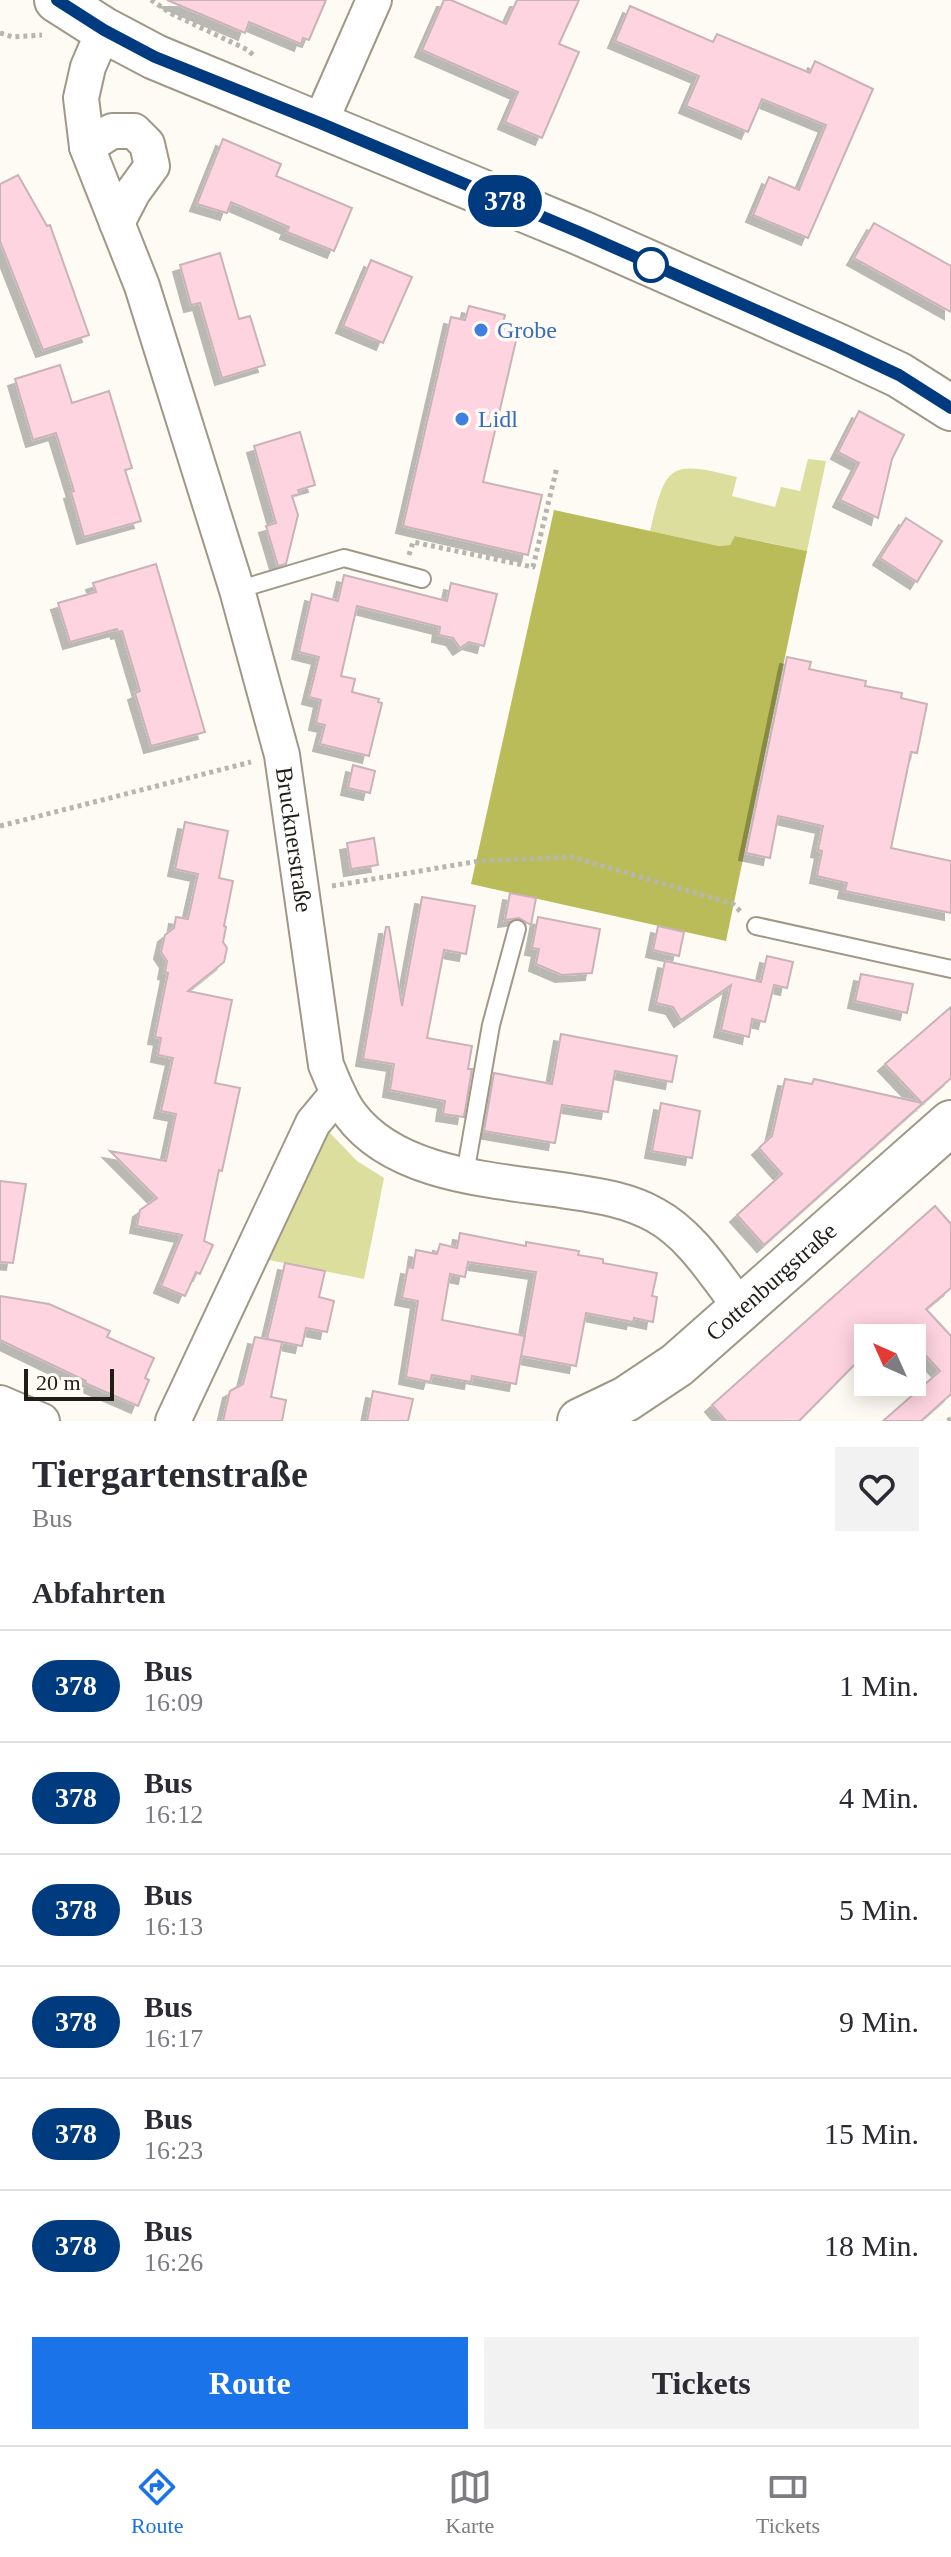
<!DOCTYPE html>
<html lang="de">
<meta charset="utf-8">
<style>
body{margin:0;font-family:Georgia,serif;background:#f2f2f3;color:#2b2b33;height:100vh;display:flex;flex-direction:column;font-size:30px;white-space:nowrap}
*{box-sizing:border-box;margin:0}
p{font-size:26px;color:#7c7c81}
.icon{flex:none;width:44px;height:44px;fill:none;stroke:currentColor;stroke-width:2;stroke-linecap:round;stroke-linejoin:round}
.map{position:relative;height:1421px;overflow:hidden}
.side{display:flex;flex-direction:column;background:#fff;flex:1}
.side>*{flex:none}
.badge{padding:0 16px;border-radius:26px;font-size:28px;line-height:52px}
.needle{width:52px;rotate:315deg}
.fabs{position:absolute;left:854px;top:1324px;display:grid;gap:16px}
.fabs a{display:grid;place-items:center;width:72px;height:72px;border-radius:0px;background:#fff;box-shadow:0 4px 20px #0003;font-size:40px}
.scale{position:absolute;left:24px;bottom:20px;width:90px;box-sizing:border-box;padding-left:8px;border:4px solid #201d17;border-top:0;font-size:22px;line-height:28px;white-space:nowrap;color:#201d17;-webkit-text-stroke:6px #fefbf4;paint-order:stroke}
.map>.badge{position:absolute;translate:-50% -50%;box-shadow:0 0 0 4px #fff}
h2{padding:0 32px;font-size:30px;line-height:72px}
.round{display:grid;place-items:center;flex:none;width:84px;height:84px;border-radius:0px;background:#f2f2f3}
.summary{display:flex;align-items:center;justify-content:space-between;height:136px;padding:0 32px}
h1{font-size:38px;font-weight:600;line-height:60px}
.cta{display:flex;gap:16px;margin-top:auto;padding:16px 32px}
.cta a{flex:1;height:92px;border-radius:0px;background:#1a73e8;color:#fff;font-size:32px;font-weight:600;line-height:92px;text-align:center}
.cta a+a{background:#f2f2f3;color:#2b2b33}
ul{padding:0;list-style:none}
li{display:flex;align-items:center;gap:24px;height:112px;padding:0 32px;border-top:2px solid #e1e1e2}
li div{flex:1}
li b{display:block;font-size:30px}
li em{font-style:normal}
li .badge{min-width:88px;font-weight:700;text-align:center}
.tab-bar{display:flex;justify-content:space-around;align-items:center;height:112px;border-top:2px solid #e1e1e2;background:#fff;font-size:22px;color:#7c7c81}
.tab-bar a{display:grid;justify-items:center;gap:4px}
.tab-bar .current{color:#1a73e8}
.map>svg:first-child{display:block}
.green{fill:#dbde9d}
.forest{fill:#babc59}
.building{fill:#fed4e0;stroke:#c8b3b9;stroke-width:2;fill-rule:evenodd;filter:url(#shadow)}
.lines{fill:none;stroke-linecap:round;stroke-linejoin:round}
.lane-casing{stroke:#a09887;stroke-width:20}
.street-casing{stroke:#a09887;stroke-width:38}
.secondary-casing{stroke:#a09887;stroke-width:48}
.primary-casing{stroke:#a09887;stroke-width:48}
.path{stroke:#b8b5ae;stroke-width:5;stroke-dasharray:4 4;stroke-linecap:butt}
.lane{stroke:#fff;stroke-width:16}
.street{stroke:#fff;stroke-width:34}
.secondary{stroke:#fff;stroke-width:44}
.primary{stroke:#fff;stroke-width:44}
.line-casing{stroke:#fff;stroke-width:18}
.line{stroke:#003b80;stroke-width:12}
.stop-dot{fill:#fff;stroke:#003b80;stroke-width:4}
.shop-dot{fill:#3f7fe0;stroke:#fefbf4;stroke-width:3}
.labels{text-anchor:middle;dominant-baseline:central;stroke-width:7;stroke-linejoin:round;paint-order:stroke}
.shop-label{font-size:24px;fill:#366cbe;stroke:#fefbf4;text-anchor:start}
.street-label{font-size:24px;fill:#201d17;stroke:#fefbf4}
</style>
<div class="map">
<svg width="951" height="1421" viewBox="0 0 951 1421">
<defs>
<filter id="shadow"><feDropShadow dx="-7" dy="7" stdDeviation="0" flood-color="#0004"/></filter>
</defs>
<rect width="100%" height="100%" fill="#fefbf4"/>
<g class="green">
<path d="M808 459 826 461 807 551 736 536 730 545 719 546 650 531C666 464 669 460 737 477L732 496 775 507 781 487 800 491Z"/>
<path d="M329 1132 357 1161 384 1178 364 1279 264 1259 318 1143Z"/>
</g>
<path class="forest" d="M554 510 719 546 730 545 735 536 807 551 726 941 471 884Z"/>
<g class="building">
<path d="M167 0H326L309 40 303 38 301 44 249 22 245 33Z"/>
<path d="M444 0H451L506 24 517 0H579L559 44 579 52 542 138 505 122 518 92 422 50Z"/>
<path d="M630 6 713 42 717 34 810 73 815 61 873 89 808 238 753 215 769 177 799 190 826 125 762 99 748 132 686 106 699 76 615 41Z"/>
<path d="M223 139 281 164 276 176 352 208 334 251 287 232 289 227 231 202 227 213 197 204Z"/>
<path d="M18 175 47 226 50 225 89 335 43 350 0 241V184Z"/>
<path d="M874 223 951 266V312L854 258Z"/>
<path d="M220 253 239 319 250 316 265 365 222 378 200 303 191 305 180 265Z"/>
<path d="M371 260 412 277 383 343 343 326Z"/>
<path d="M469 306 505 315 502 329 518 332 483 482 542 495 528 555 403 526 451 317 465 320Z"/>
<path d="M60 365 72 403 109 391 132 468 125 470 141 521 84 537 71 492 74 491 56 433 33 440 15 379Z"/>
<path d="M859 411 904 435 892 459 878 518 840 500 859 463 838 452Z"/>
<path d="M300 432 315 485 298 490 300 494 292 496 298 515 286 564 278 566 266 526 276 523 254 446Z"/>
<path d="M906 518 942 541 917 582 880 558Z"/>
<path d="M156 564 205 732 151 746 135 693 140 691 122 631 118 632 117 629 70 642 58 603 96 592 93 583Z"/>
<path d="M344 575 447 601 451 583 497 594 484 646 469 642 460 648 453 638 439 635 440 627 357 606 341 676 355 679 352 692 379 699 378 702 382 703 369 756 320 744 325 725 316 723 321 700 309 697 319 657 299 652 312 594 338 601Z"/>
<path d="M787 657 811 662 809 669 866 681 865 686 902 693 901 698 927 704 917 753 911 752 891 848 951 861V913L845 891 847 883 817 876 822 851 818 850 823 826 778 816 770 858 746 853Z"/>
<path d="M353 765 375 771 370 793 348 788Z"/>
<path d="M185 822 228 831 219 878 233 881 224 926 226 927 223 942 227 948 224 962 188 991 232 1000 215 1083 240 1088 222 1171 219 1170 204 1241 213 1245 200 1274 196 1272 185 1296 161 1286 182 1235 137 1226 140 1210 157 1198 110 1151 166 1161 176 1114 161 1111 173 1058 158 1055 161 1038 155 1037 168 973 165 972 167 961 161 952 165 935 174 928 176 917 188 919 198 874 175 869Z"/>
<path d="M374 838 378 865 351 869 347 843Z"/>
<path d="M510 893 536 898 531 925 519 918 505 920Z"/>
<path d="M422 897 475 906 466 954 444 950 427 1038 472 1046 468 1069H472L464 1117 443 1114 445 1101 390 1090 394 1064 363 1059 386 927H389L402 1006Z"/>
<path d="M538 917 600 929 592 973 562 975 536 964 539 949 532 948Z"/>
<path d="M658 926 684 932 679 956 653 950Z"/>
<path d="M767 956 793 962 787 988 774 985 765 1022 752 1019 749 1037 721 1030 731 985 681 1020 673 1007 656 1003 665 961 761 982Z"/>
<path d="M861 974 913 984 907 1013 855 1001Z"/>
<path d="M951 1007V1078L764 1245 737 1215 782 1174 759 1148 772 1136 785 1079 812 1084 814 1079 922 1103 885 1064Z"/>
<path d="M561 1034 677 1056 672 1082 615 1071 608 1112 562 1105 555 1143 484 1131 494 1073 552 1084Z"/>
<path d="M661 1103 700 1111 692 1158 652 1151Z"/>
<path d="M0 1181 26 1184 13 1263 0 1262Z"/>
<path d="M935 1206 951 1224V1288L926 1309 951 1336V1394L921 1421H883L940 1371 898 1325 882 1338H868V1351L799 1421H726L712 1405Z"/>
<path d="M460 1233 526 1246V1242L579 1251 578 1255 603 1259V1263L657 1273 652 1296 657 1297 653 1322 634 1318 633 1322 586 1313 576 1366 521 1356 516 1384 472 1376 471 1382 432 1375 430 1382 406 1377 418 1301 402 1298 408 1267 413 1268 416 1250 437 1254 440 1244 457 1248ZM468 1262 536 1272 521 1356 525 1336 442 1320 450 1274 465 1277Z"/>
<path d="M285 1263 325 1271 319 1297 334 1301 327 1332 306 1328 302 1346 267 1339Z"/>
<path d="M0 1296 49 1304 110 1331 107 1337 154 1358 145 1378 149 1380 138 1406 85 1383 86 1381 0 1340Z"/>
<path d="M255 1337 282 1342 271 1397 286 1400 282 1421H223L230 1391 243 1384Z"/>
<path d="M373 1391 413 1399 408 1421H367Z"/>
</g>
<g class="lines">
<g class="lane-casing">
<g id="lane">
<path d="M237 590 344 558 422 579"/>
<path d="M756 926 951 969"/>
<path d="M465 1174 491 1025 517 929"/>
</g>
</g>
<g class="street-casing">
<g id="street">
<path id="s1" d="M104 30 88 67 81 98 87 147 142 286 237 590 282 755 326 1065C333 1081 339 1099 350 1114 397 1178 501 1180 574 1192 602 1196 630 1201 655 1215 692 1235 716 1276 741 1308"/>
<path d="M320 123 374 0"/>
<path d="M87 147 112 131H134L147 144 152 166 133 192 117 223"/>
<path d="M0 1403 42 1421"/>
<path d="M173 1421 313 1123 338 1093"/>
</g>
</g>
<g class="secondary-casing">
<g id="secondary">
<path id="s2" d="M580 1421 626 1399 677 1365 951 1123"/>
</g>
</g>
<g class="primary-casing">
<path id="primary" d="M57 0 104 30 155 57 581 233 837 346 899 375 951 408"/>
</g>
<g class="path">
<path d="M151 0 172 14 248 50 255 57"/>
<path d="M0 33 13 37 42 35"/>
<path d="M409 555 413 542 533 567 557 467"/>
<path d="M0 826 251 762"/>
<path d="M332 886 479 861 572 857 733 904 741 912"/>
<path d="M948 1421 951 1418"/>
</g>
<use href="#lane" class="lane"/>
<use href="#street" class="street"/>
<use href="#secondary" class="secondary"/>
<use href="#primary" class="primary"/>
</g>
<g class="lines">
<g class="line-casing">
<path id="line" d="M57 0 104 30 155 57 320 123 581 233 837 346 899 375 951 408"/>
</g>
<use href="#line" class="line"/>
</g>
<circle class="stop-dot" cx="651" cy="265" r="16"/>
<g class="shop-dot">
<circle cx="481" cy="330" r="8"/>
<circle cx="462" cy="419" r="8"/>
</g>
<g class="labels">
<g class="shop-label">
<text x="497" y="330">Grobe</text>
<text x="478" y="419">Lidl</text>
</g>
<g class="street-label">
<text stroke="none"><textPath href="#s1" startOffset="846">Brucknerstraße</textPath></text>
<text stroke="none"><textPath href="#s2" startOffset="238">Cottenburgstraße</textPath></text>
</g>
</g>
</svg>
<div class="fabs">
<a><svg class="needle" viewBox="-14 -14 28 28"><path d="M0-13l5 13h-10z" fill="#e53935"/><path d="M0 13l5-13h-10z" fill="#7c7c81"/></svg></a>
</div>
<div class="scale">20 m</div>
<b class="badge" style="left:505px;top:201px;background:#003b80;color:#fff">378</b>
</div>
<section class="side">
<div class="summary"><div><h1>Tiergartenstraße</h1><p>Bus</p></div><a class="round"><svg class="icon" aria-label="heart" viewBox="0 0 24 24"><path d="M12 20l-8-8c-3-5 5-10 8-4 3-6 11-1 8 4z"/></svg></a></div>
<h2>Abfahrten</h2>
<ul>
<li><span class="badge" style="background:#003b80;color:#fff">378</span><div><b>Bus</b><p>16:09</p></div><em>1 Min.</em></li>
<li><span class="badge" style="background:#003b80;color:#fff">378</span><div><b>Bus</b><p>16:12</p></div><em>4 Min.</em></li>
<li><span class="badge" style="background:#003b80;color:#fff">378</span><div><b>Bus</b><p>16:13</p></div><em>5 Min.</em></li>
<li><span class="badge" style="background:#003b80;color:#fff">378</span><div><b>Bus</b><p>16:17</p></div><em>9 Min.</em></li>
<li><span class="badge" style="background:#003b80;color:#fff">378</span><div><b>Bus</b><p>16:23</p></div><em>15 Min.</em></li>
<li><span class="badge" style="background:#003b80;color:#fff">378</span><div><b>Bus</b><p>16:26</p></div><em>18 Min.</em></li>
</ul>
<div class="cta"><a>Route</a><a>Tickets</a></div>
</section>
<nav class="tab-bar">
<a class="current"><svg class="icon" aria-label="directions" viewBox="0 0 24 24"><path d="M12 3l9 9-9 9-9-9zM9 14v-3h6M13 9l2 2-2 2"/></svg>Route</a>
<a><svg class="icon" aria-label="map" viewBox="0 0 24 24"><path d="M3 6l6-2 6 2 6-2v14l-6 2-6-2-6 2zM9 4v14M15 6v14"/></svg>Karte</a>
<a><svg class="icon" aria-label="tickets" viewBox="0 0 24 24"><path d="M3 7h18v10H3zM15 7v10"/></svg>Tickets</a>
</nav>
